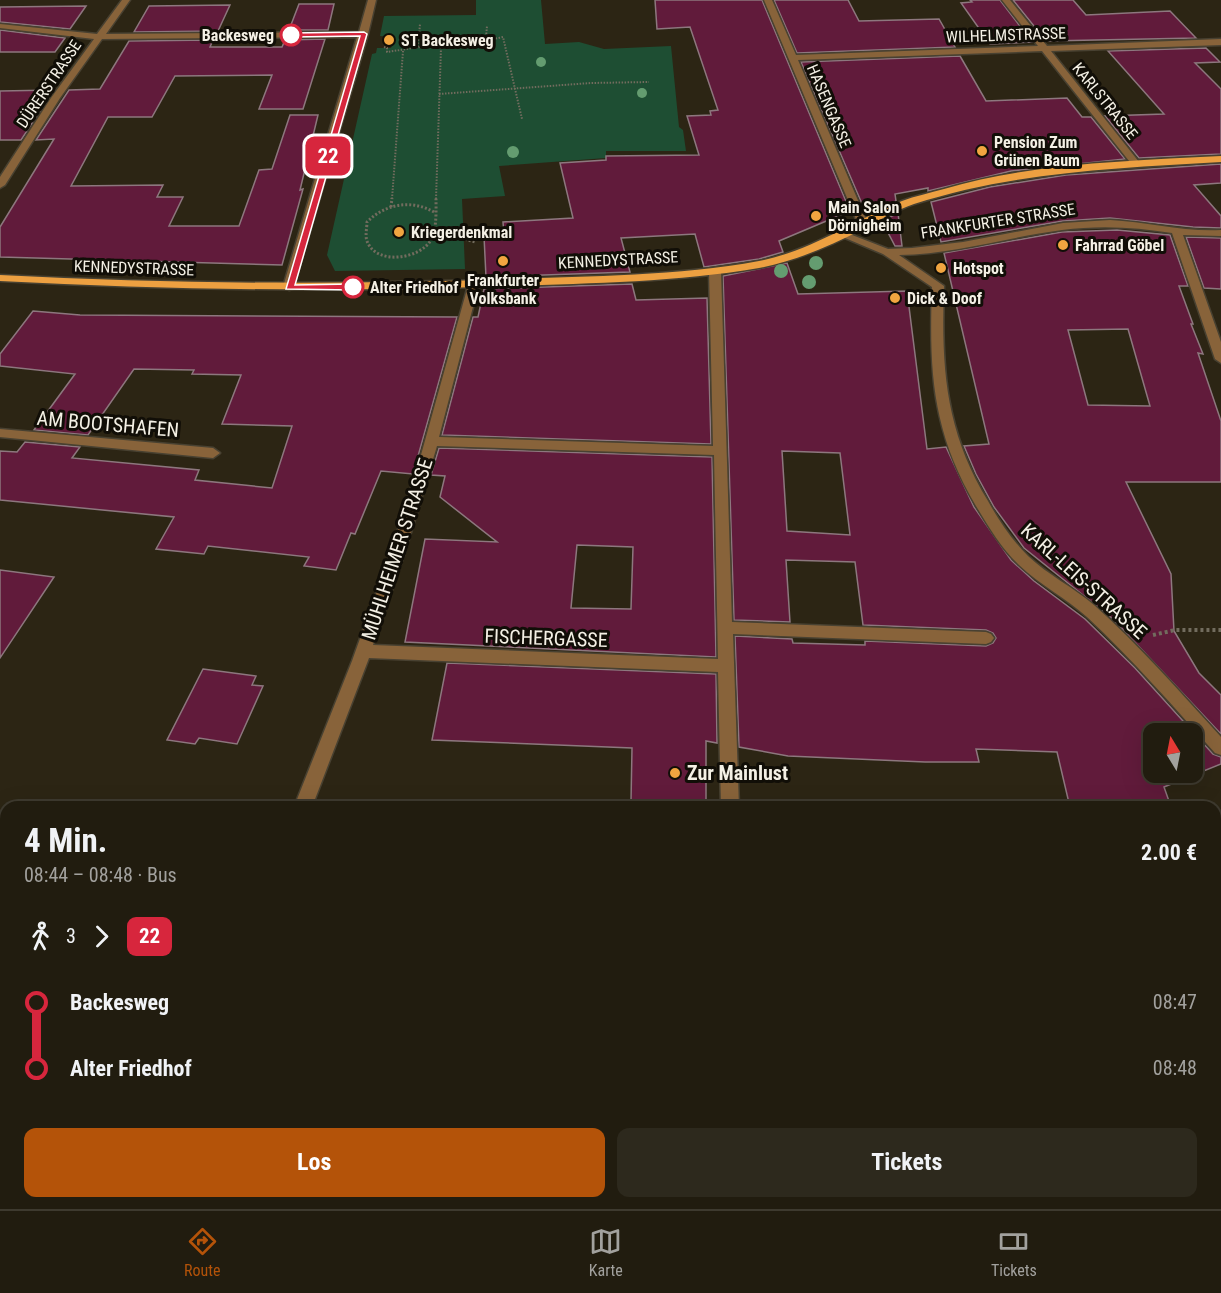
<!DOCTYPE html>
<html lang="de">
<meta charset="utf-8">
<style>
body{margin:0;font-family:"Roboto Condensed",sans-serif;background:#2d291d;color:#f1f3f6;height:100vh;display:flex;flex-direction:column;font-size:22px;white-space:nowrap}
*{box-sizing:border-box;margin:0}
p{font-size:20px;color:#a2a19e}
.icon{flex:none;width:33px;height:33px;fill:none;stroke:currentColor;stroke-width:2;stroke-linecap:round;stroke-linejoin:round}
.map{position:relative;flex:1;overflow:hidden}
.drawer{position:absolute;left:0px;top:801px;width:1221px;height:408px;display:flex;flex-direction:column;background:#211c0f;border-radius:18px 18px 0 0;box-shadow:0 6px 24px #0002,0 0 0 2px #3e3a2f}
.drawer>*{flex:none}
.badge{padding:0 12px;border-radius:9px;font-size:21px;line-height:39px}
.needle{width:39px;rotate:350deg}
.tools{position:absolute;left:1143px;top:723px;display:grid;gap:12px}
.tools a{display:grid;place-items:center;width:60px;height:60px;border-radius:12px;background:#211c0f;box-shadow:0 6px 24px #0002,0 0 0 2px #3e3a2f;font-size:30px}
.map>.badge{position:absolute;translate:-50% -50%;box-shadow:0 0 0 3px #fff}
.legs{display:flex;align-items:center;gap:9px;height:66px;padding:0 24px;font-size:20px}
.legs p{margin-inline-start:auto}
.headline{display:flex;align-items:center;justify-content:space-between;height:102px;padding:0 24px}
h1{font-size:33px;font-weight:700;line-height:45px}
.button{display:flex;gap:12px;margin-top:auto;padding:12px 24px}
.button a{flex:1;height:69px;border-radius:12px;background:#b45309;color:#fff;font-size:24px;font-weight:700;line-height:69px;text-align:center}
.button a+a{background:#2d291d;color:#f1f3f6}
ul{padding:0 24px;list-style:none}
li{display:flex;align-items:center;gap:21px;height:66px;font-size:22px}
li i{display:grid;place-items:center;width:9px;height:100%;margin:0 8px;background:currentColor}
li i::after{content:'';width:15px;height:15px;margin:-8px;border:4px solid;border-radius:50%;background:#211c0f}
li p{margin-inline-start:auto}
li:first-child i{background:linear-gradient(#0000 50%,currentColor 0)}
li:last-child i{background:linear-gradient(currentColor 50%,#0000 0)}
.tabs{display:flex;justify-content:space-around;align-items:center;height:84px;border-top:2px solid #3e3a2f;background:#211c0f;font-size:16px;color:#a2a19e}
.tabs a{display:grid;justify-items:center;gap:3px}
.tabs .active{color:#b45309}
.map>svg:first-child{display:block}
.green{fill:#1e4e33}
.building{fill:#611b3b;stroke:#8d777e;stroke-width:1.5;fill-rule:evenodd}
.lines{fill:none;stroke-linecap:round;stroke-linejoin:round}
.minor-casing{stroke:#484131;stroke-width:3}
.major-casing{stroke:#484131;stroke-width:3}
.path-far3{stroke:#726c5e;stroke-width:2;stroke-dasharray:1.5 1.5;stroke-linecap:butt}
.path-far2{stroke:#726c5e;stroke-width:3;stroke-dasharray:2 2;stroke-linecap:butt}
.path-far1{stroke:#726c5e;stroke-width:4;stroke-dasharray:3 3;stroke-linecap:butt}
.path{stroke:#726c5e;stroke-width:4.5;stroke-dasharray:4 4;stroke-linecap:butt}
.minor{fill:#88633a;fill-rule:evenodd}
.major{fill:#eda041;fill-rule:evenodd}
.tree{fill:#649c70}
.line-1{fill:#d7263d;stroke:#fff;stroke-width:1.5}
.stop-1-dot{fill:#fff;stroke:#d7263d;stroke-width:3}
.poi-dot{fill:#f1a540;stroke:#110e07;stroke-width:2}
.labels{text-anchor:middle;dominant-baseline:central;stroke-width:6;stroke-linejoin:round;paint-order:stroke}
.far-stop-label{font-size:16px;font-weight:bold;fill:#f4f0e5;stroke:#110e07;text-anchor:end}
.far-street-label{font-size:16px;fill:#f4f0e5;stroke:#110e07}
.far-poi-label{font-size:16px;font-weight:bold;fill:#f4f0e5;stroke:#110e07;text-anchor:start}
.street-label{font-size:20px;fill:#f4f0e5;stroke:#110e07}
.poi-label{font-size:20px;font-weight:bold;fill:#f4f0e5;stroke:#110e07;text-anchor:start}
</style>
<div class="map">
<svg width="1221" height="1209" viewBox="0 0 1221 1209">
<rect width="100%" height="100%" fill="#2c2514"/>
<g class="green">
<path d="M476 0H541L545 44 579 42 604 49 671 46 679 127 683 130 686 151H606V158L499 166 505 196 462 199 465 269 335 271 327 255 372 54 376 53 377 48H391L394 37 380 36 384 16 476 15Z"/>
<path d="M1215 877H1221V1106L1215 1107Z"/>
<path d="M1221 1144V1209H670L706 1203H1215V1145Z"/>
<path d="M320 1203H406L415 1209H319Z"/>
</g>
<g class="building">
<path d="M655 0H762L850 211 779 241 783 252 759 259 704 267 695 234 621 238 630 272 486 277 484 236 504 235 503 222 573 218 560 163 606 160V156L699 155 687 116 711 115 710 111 718 110 690 27 657 29Z"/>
<path d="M774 0H848L859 21 939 19 955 47 797 53Z"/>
<path d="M970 0H1000L1032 42 990 44 961 3 972 2Z"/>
<path d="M1013 0H1073L1086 15 1170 11 1196 38 1046 41Z"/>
<path d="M299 4H334L328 30H289Z"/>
<path d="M230 5 218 31 134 32 149 6Z"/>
<path d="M86 6 70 29 0 22V7Z"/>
<path d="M0 30 65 38 55 52H0Z"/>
<path d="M325 39 303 109H259L272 75 175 76 152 117H108L71 186 163 185 157 197H183L169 226H239L259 170 272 169 290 115H318L300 190 303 189 282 265 0 257V227L54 139 36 140 69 90 100 89 129 41 213 40 210 47H282L285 40Z"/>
<path d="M1206 48 1220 62 1195 63 1221 89V154L1139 158 1105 116 1164 114 1108 51Z"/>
<path d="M960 56 986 101 1067 98 1082 117H1091L1125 159 1011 171 928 191V188L895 194 896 201 876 210 872 202 863 206 801 62Z"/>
<path d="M54 90 21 140H0V91Z"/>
<path d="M1221 164V183L1194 185 1221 216V228L1193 227 1110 218 1063 221 941 242 931 202 990 187 1066 175Z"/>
<path d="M898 213 902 246H895L882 221Z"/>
<path d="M1117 230 1170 235 1188 286H1179L1193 324H1191L1203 354 1198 353 1221 421V482H1126L1171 574 1174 631 1199 673 1221 695V734L1113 619 1024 548 994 507 976 474 964 446 989 444 944 253 1062 232ZM1128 329 1150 406 1088 405 1068 330Z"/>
<path d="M1186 237 1221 238V289L1204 288Z"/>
<path d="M787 263 798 294 907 291 927 449 946 447 974 507 1011 560 1034 581 1085 619 1135 668 1213 754 1221 757V764L1164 787 1170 804 1069 803 1057 752 976 749 979 762H925L788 756 739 747 735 636 792 639 793 643 865 645V641L986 646 993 643 996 638 993 633 986 630 863 625 855 562 786 560 790 622 734 620 723 276ZM782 451 840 453 850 535 787 531ZM1154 734H1192V772H1154Z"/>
<path d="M632 284 636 300 707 298 711 444 442 435 473 317H478L484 289Z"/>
<path d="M33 311 80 315 457 317 413 474 381 471 355 534 351 533 336 570 304 566 309 557 208 546 204 554 156 549 174 517 0 500V451L17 452 25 442 80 447 72 458 199 470 195 480 272 488 292 426 222 424 241 375 192 374 194 370 134 369 88 435 34 430 75 374 0 366V354Z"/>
<path d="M439 448 712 457 716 657 405 642 425 539 497 542 440 497 445 476 431 475ZM577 545 633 547 631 609 571 608Z"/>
<path d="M0 570 54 577 0 658Z"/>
<path d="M447 663 716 674 717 743 706 741V800L631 802 632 748 432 740Z"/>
<path d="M203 669 256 676 252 685 263 686 237 744 199 738 195 744 167 740Z"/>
</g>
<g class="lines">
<g class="minor-casing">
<g id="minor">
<path d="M122 0H130L106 34 359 32 368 0H376L368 34 293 289 289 290 283 287 357 37 102 39 60 98 5 185 0 188V177L51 98 94 39 0 28V24L97 34Z"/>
<path d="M764 0H772L796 55 1038 46 1002 0H1010L1047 46 1221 39V45L1051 51 1139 162 1141 164 1136 167 1133 166 1042 51 798 60 868 224 863 227 858 224Z"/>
<path d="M1110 220C1147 222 1184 232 1221 230V236L1183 235 1221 342V363L1215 359 1172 233C1136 227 1099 225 1062 230 1008 237 954 254 899 255L944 286C941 366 945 431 988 501 999 521 1012 540 1028 556 1048 575 1073 587 1094 605 1140 646 1180 692 1221 737V755L1215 753C1174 707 1133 660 1087 617 1066 598 1040 585 1019 565 1001 548 989 527 976 506 932 431 929 372 932 287L883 254 838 235 843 232 847 233 888 249 912 248 963 242 1063 223Z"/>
<path d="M715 268 721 271 732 622 986 632 991 634 994 638 991 642 986 644 733 634 739 807H721L718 672 369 658 312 807H294L352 661 392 549 421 455 469 282 473 281 479 284 439 437 713 446 709 271ZM437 446 714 455 718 659 373 645 406 549Z"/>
<path d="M0 429 213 448 220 453 213 458 0 437Z"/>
<rect x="0" y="814" width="6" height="16"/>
<rect x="1215" y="854" width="6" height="16"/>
<path d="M200 1203H222L220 1209H198Z"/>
</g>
</g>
<g class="major-casing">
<path id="major" d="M1221 156V162C1117 168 1014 172 914 204 896 210 880 220 863 229 830 246 796 261 759 268 678 282 593 283 511 286 340 292 170 290 0 281V275C170 284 340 285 510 279 592 276 678 276 759 261 811 251 853 221 902 201 915 196 930 193 944 189 1033 163 1128 161 1221 156Z"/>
</g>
<g class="path-far3">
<path d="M486 37 487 26"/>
<path d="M384 47 387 48V52L420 47 462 46 503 37 522 119"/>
<path d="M418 47 420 24"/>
<path d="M439 94 591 83 649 82"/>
<path d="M392 199 403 51"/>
<path d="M436 199 441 48"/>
</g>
<g class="path-far2">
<path d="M391 207 392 198"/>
<path d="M434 212C411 199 385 204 367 222 367 227 365 236 367 241 376 266 420 259 431 240 437 229 436 210 436 198"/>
<path d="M434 231 475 242"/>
</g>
<path class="path-far1" d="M1153 635 1175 630H1221"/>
<g class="path">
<path d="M0 1002 6 1001"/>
<path d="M0 1044 6 1041"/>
<path d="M1215 1119 1221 1118"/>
<path d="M439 1203 453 1209"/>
<path d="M567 1209 600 1203"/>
</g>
<use href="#minor" class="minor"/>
<use href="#major" class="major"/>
</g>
<g class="tree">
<circle cx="541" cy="62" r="5"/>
<circle cx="642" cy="93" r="5"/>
<circle cx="513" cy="152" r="6"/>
<circle cx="816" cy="263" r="7"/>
<circle cx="781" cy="271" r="7"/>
<circle cx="809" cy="282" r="7"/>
</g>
<path class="line-1" d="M364 32 367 34 295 285 353 284 358 287 353 290 286 289 360 36 291 37 287 35 291 33Z"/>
<g class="stop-1-dot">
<circle cx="291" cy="35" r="10"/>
<circle cx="353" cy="287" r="10"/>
</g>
<g class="poi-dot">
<circle cx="389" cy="40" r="6"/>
<circle cx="982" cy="151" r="6"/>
<circle cx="816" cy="216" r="6"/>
<circle cx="399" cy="232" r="6"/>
<circle cx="1063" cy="245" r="6"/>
<circle cx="503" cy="261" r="6"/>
<circle cx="941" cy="268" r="6"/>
<circle cx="895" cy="298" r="6"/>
<circle cx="675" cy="773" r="6"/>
</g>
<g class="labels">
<g class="far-stop-label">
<text x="274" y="35">Backesweg</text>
<text x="370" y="287" text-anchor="start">Alter Friedhof</text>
</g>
<g class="far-street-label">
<text transform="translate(1006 35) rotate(-2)">WILHELMSTRASSE</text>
<text transform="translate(49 84) rotate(-56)">DÜRERSTRASSE</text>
<text transform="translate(1105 101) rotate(51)">KARLSTRASSE</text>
<text transform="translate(829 106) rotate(67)">HASENGASSE</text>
<text transform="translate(998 221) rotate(-9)">FRANKFURTER STRASSE</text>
<text transform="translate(618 260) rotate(-3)">KENNEDYSTRASSE</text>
<text transform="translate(134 268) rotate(2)">KENNEDYSTRASSE</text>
</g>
<g class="far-poi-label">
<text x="401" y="40">ST Backesweg</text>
<text x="994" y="142">Pension Zum<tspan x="994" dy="18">Grünen Baum</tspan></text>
<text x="828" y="207">Main Salon<tspan x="828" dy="18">Dörnigheim</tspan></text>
<text x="411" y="232">Kriegerdenkmal</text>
<text x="1075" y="245">Fahrrad Göbel</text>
<text x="953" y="268">Hotspot</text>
<text x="503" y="280" text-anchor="middle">Frankfurter<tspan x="503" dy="18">Volksbank</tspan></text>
<text x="907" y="298">Dick &amp; Doof</text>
</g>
<g class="street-label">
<text transform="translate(108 424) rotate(5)">AM BOOTSHAFEN</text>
<text transform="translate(397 549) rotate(-72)">MÜHLHEIMER STRASSE</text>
<text transform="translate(1084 581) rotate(42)">KARL-LEIS-STRASSE</text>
<text transform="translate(546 638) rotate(2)">FISCHERGASSE</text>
</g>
<g class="poi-label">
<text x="687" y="773">Zur Mainlust</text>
</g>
</g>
</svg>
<div class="tools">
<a><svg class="needle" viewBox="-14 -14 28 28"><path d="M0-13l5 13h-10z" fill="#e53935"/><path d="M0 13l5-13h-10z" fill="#a2a19e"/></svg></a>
</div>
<b class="badge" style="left:328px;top:156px;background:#d7263d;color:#fff">22</b>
<section class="drawer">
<div class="headline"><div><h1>4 Min.</h1><p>08:44 – 08:48 · Bus</p></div><b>2.00 €</b></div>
<div class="legs"><svg class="icon" aria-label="walk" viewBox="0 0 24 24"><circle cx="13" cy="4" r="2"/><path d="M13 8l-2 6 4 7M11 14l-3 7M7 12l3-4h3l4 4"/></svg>3<svg class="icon" aria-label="forward" viewBox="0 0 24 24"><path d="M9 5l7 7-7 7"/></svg><b class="badge" style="background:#d7263d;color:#fff">22</b></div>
<ul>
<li><i style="color:#d7263d"></i><b>Backesweg</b><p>08:47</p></li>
<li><i style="color:#d7263d"></i><b>Alter Friedhof</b><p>08:48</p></li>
</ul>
<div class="button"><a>Los</a><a>Tickets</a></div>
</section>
</div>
<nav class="tabs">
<a class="active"><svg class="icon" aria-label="directions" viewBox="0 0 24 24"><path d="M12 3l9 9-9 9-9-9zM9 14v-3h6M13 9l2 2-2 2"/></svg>Route</a>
<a><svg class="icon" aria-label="map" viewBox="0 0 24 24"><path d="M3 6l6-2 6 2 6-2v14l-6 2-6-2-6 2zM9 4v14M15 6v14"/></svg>Karte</a>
<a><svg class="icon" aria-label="tickets" viewBox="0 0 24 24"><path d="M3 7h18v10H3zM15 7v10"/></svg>Tickets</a>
</nav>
